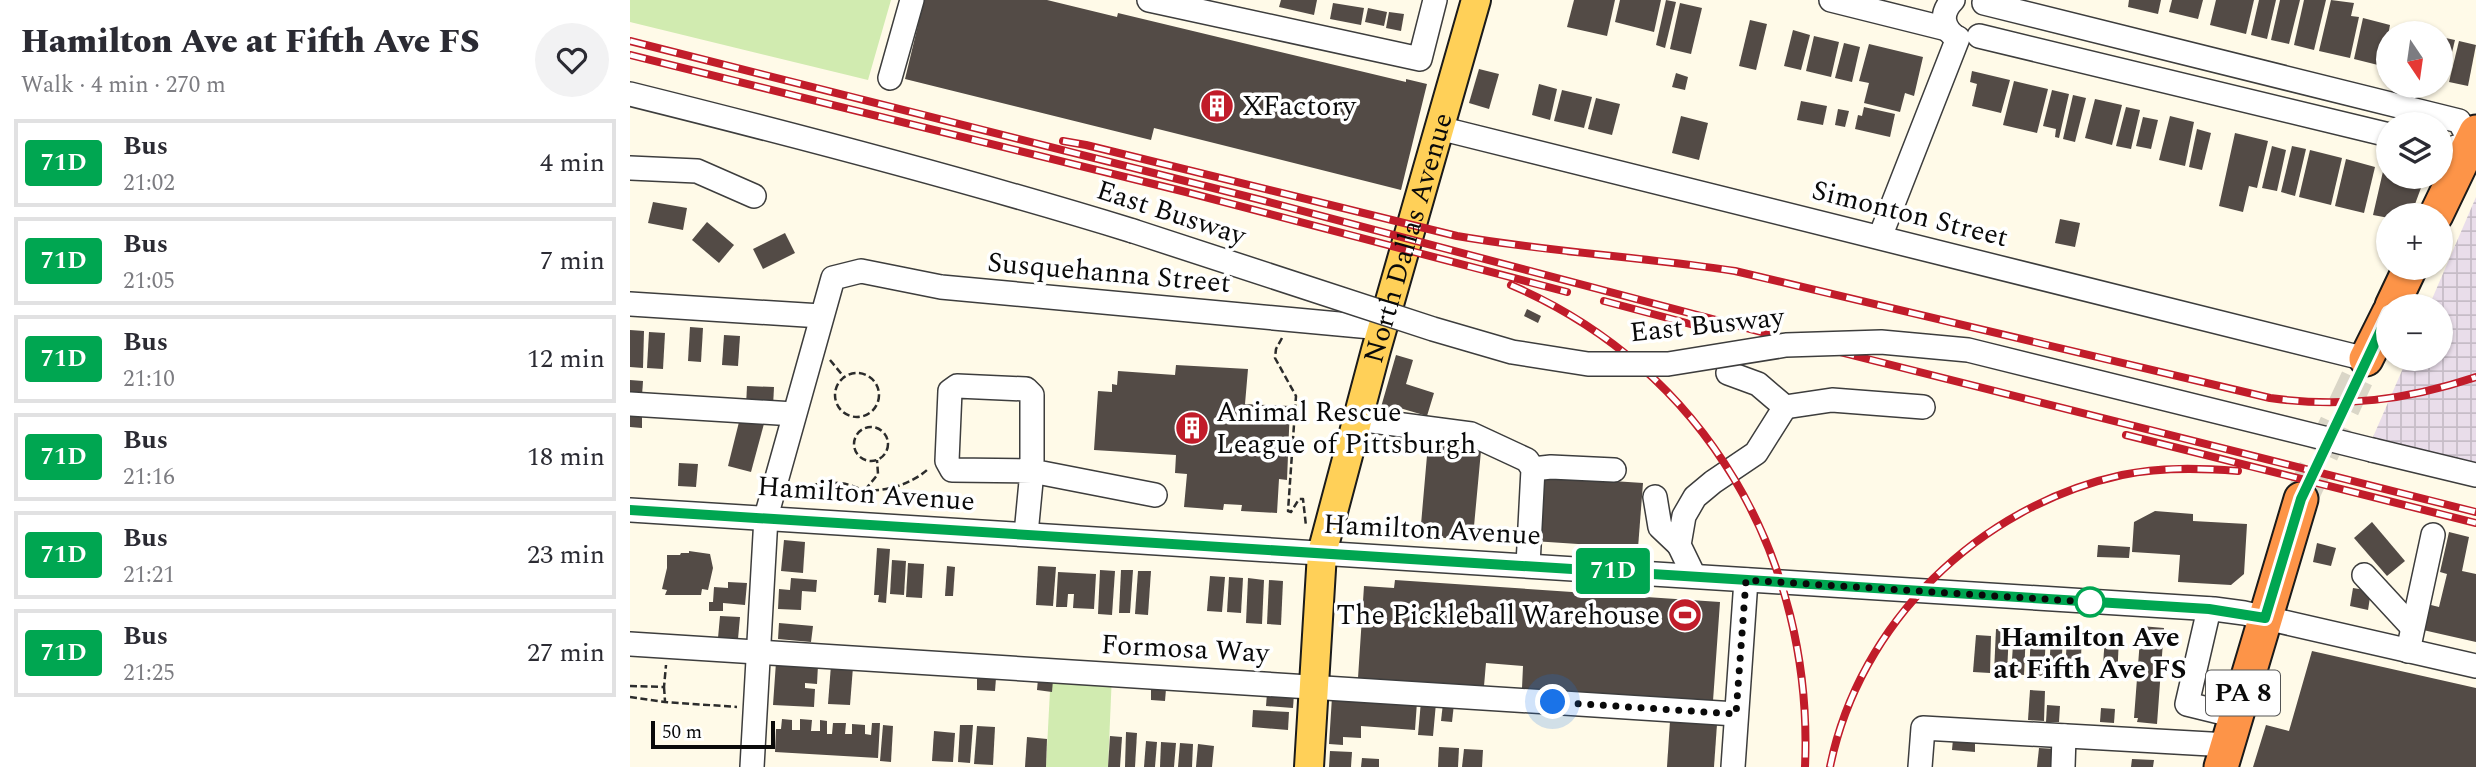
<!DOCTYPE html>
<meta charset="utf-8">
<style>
body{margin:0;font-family:Spectral,serif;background:#f2f2f3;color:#2b2b33;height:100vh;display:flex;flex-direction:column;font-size:26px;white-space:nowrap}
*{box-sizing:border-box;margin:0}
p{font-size:23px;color:#7c7c81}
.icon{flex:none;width:38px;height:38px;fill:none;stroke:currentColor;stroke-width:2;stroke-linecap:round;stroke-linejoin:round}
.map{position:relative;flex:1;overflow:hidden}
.details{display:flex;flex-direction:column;background:#fff;width:630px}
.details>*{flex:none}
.badge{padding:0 14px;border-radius:5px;font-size:24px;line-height:46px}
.needle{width:46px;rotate:167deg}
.fabs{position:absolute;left:1746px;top:21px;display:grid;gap:14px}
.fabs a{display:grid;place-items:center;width:77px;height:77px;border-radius:50%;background:#fff;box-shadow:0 2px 5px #0004;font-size:35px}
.scale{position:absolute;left:21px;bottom:18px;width:124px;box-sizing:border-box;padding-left:7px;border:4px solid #0a0a0a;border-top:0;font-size:19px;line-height:24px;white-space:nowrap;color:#0a0a0a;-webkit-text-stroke:5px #fff;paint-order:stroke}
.you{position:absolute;width:35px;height:35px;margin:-18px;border:5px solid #fff;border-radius:50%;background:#1a73e8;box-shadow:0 0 0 10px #1a73e833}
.map>.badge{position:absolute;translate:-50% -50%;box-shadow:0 0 0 4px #fff}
.round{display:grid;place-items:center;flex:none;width:74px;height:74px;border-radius:37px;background:#f2f2f3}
.headline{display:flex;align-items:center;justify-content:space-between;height:119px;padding:0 21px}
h1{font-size:33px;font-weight:800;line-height:52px}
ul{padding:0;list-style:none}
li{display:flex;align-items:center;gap:21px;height:88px;margin:0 14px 10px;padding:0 7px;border:4px solid #e1e1e2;border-radius:0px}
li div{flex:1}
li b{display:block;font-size:26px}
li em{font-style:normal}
li .badge{min-width:77px;font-weight:700;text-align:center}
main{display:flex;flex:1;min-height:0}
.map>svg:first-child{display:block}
.industrial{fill:url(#industrial-grid)}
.park{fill:#d1ebb0}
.building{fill:#534b46}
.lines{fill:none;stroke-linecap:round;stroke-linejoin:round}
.highway-tunnel{stroke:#dad6c7;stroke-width:33;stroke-dasharray:33 17;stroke-linecap:butt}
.minor-casing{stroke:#3d3d3d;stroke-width:26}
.major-casing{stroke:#1b1b1b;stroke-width:32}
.highway-casing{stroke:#1b1b1b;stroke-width:37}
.path{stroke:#2c2c2c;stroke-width:2.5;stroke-dasharray:7 3.5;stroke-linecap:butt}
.minor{stroke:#fff;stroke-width:23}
.major{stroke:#ffd058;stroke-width:28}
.highway{stroke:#fd9448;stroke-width:33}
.rail-casing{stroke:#c11c2a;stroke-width:8}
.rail{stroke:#fff;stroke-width:5;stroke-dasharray:16;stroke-linecap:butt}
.minor-bridge-casing{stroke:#3d3d3d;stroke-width:26;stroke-linecap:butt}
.minor-bridge{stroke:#fff;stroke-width:23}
.line-casing{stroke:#fff;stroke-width:16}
.line{stroke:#00a651;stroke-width:10}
.walk{stroke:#0a0a0a;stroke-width:7;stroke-dasharray:0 12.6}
.stop-dot{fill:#fff;stroke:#00a651;stroke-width:3.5}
.labels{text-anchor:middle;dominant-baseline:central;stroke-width:7;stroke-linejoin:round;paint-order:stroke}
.shield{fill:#fff;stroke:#545454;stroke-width:2}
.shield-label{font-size:26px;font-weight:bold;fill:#0a0a0a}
.poi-label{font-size:28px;fill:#0a0a0a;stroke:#fff;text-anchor:start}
.street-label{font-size:28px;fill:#0a0a0a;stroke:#fff}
.stop-label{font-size:28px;font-weight:bold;fill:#0a0a0a;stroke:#fff}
</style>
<main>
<section class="details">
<div class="headline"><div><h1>Hamilton Ave at Fifth Ave FS</h1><p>Walk · 4 min · 270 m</p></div><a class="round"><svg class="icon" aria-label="heart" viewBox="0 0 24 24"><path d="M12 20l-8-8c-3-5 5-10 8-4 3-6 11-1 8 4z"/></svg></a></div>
<ul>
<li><span class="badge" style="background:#00a651;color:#fff">71D</span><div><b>Bus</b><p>21:02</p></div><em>4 min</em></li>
<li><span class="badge" style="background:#00a651;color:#fff">71D</span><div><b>Bus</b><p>21:05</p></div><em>7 min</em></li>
<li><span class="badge" style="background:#00a651;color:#fff">71D</span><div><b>Bus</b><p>21:10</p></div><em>12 min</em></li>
<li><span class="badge" style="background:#00a651;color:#fff">71D</span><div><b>Bus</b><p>21:16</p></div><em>18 min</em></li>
<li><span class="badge" style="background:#00a651;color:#fff">71D</span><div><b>Bus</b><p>21:21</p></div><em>23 min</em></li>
<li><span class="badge" style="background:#00a651;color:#fff">71D</span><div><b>Bus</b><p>21:25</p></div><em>27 min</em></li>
</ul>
</section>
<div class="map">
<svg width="1846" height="767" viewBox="0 0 1846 767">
<defs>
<pattern id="industrial-grid" width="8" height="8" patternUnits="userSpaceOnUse" patternTransform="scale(1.75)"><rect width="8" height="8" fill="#e9ddea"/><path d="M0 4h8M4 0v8" fill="none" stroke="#c6bcc7"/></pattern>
</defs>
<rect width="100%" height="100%" fill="#fffae8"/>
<path class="industrial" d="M1846 197V463L1743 437 1777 359H1811V306H1799Z"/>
<g class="park">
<path d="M0 0H261L238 80 0 22Z"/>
<path d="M421 671 482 674 478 767H416Z"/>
</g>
<g class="building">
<path d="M294 0H417L487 17 488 13 776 82V79L797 84 771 190 524 128 521 140 275 79Z"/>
<path d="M651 0H687L684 15 649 7Z"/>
<path d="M944 0H985L977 36 937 27Z"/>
<path d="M990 0H1031L1024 32 985 22Z"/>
<path d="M1036 0 1046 2 1035 48 1026 45Z"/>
<path d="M1499 0H1531L1528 14 1498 7Z"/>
<path d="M1542 0H1573L1568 19 1539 12Z"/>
<path d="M1586 0H1624L1616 34 1580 25Z"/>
<path d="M1629 0H1646L1637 39 1621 35Z"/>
<path d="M1650 0H1670L1659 44 1641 40Z"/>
<path d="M1674 0H1696L1684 50 1664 45Z"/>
<path d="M1701 0 1724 3 1721 16 1729 17 1720 58 1689 51Z"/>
<path d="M703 3 734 8 731 25 700 19Z"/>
<path d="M1050 3 1072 8 1061 54 1040 49Z"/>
<path d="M738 8 757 12 754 26 735 22Z"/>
<path d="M759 12 774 14 771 31 756 28Z"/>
<path d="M1733 18 1760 25 1752 66 1724 59Z"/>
<path d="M1120 20 1137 24 1126 70 1109 66Z"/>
<path d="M1163 30 1180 35 1171 70 1154 66Z"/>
<path d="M1184 36 1209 42 1201 77 1176 71Z"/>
<path d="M1811 37 1825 40 1815 81 1811 80Z"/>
<path d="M1829 41 1846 45 1838 86 1819 82Z"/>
<path d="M1214 43 1230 47 1222 82 1205 78Z"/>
<path d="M1239 44 1293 57 1284 96 1275 93 1270 112 1234 103 1239 83 1229 81Z"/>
<path d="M849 69 869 74 859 109 839 103Z"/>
<path d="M1342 71 1380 80 1371 113 1342 106 1347 84 1340 82Z"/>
<path d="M1046 73 1058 77 1055 90 1042 87Z"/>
<path d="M1384 81 1418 89 1407 133 1373 125Z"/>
<path d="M909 84 927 89 920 120 902 115Z"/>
<path d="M932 90 962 97 954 128 924 121Z"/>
<path d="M1422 90 1439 94 1429 138 1425 137 1426 129 1413 126Z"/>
<path d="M1443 95 1456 98 1445 142 1433 139Z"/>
<path d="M966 98 990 104 982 135 958 129Z"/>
<path d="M1465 99 1492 105 1482 145 1455 138Z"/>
<path d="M1171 101 1197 106 1193 125 1167 120Z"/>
<path d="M1234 107 1265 114 1260 137 1225 129 1228 115 1232 116Z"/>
<path d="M1496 107 1510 110 1501 149 1486 146Z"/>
<path d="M1208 109 1219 111 1215 127 1205 125Z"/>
<path d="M1051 116 1078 123 1069 160 1042 153Z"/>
<path d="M1540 116 1564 122 1555 166 1529 160Z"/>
<path d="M1513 117 1528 120 1521 149 1506 146Z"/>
<path d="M1567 129 1581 133 1572 170 1559 167Z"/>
<path d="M1605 133 1638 141 1627 188 1619 186 1613 212 1589 206Z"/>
<path d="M1642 146 1656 150 1647 191 1632 188Z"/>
<path d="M1662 146 1676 149 1665 196 1651 192Z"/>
<path d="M1680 150 1712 158 1701 205 1669 197Z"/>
<path d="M1716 159 1745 167 1734 213 1705 206Z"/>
<path d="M1754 167 1759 168V177H1795L1781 215H1759V218L1743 215Z"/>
<path d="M23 202 57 208 53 230 18 223Z"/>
<path d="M1430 219 1450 223 1445 247 1425 243Z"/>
<path d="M77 222 104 245 89 263 62 240Z"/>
<path d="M155 233 165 253 133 269 123 249Z"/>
<path d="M897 309 911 316 908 323 894 316Z"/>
<path d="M60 327 73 328 71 362 58 361Z"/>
<path d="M0 330 14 331 13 368 0 367Z"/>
<path d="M19 332 35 333 33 369 17 368Z"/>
<path d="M94 335 110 336 108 366 92 365Z"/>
<path d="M766 355 783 360 776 384 804 393 797 416 763 406 760 415 749 414Z"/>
<path d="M546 365 618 369 615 404 660 406 657 480 649 479 647 513 611 511 612 505 594 504 593 510 554 507 557 474 545 473 546 455 464 450 468 391 482 392V384L487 385 488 371 545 375Z"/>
<path d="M0 380 13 381 12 396H0Z"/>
<path d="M117 386 144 387 143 407 116 406Z"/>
<path d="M0 411H12V428L0 427Z"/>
<path d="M111 414 135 420 121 472 98 466Z"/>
<path d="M837 439 852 440 843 537 827 536V539L790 536 798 444 836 448Z"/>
<path d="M49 463 68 464 66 487 48 486Z"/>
<path d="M907 476 1013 483 1008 548 903 541Z"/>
<path d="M1525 511 1563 514V521L1617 524 1614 574 1601 585 1548 582 1550 555 1502 552 1504 522Z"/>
<path d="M1742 522 1775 561 1757 576 1724 538Z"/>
<path d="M1819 532 1839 537 1832 571 1846 574V642L1793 630 1797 604 1809 607 1817 574 1810 572Z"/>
<path d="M154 540 175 542 173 573 151 571Z"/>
<path d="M1687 543 1706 548 1701 566 1683 562Z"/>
<path d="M1468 545 1500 547 1499 558 1467 557Z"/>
<path d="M247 548 260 549 256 603 248 602 249 595H244Z"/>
<path d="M59 551 80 554 83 568 78 590 72 589 71 595H35L37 590 32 589 37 568V555H50L51 553H59Z"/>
<path d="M262 560 276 561 274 595 260 594Z"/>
<path d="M278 563 294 564 292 598 276 597Z"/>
<path d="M317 566 325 567 323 596H315Z"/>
<path d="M408 566 426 567 423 606 406 605Z"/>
<path d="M470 570 485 571 482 615 468 614Z"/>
<path d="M491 570H503L500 613H489Z"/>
<path d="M508 571H521L518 615 505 614Z"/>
<path d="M428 572 466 574 464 609 443 608 444 594H438L437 607H426Z"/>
<path d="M580 576 595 577 592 612 577 611Z"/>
<path d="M599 577 613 578 611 613 597 612Z"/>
<path d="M161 578 187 580 186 592 172 591 171 610 148 609 149 589 160 590Z"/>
<path d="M618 578 634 580 632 624 616 623Z"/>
<path d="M639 580 653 581 651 625 637 624Z"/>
<path d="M765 580 1090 602 1083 701 892 688 893 666 856 663 854 686 728 678 734 586 764 588Z"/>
<path d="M98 582 117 583 115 605 93 603V611H79V602H83L84 587 98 588Z"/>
<path d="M1723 588 1741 591 1738 610 1720 606Z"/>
<path d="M90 616 110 617 108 639 88 638Z"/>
<path d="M149 623 183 626 181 642 148 639Z"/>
<path d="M1511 626 1534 628 1527 724 1507 722 1508 718H1504Z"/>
<path d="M1366 629 1379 630 1377 674 1364 673Z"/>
<path d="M1384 630 1396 631 1394 675 1381 674Z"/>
<path d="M1401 632 1416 633 1414 676 1399 675Z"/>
<path d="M1421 633H1433L1431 677H1419Z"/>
<path d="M1437 634 1452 635 1450 679 1435 678Z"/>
<path d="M1346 635 1361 636 1360 673 1343 672Z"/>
<path d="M1475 636 1489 637 1487 681 1472 680Z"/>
<path d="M1682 651 1846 688V767H1623L1636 725 1659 731Z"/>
<path d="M146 662 188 665 187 684 175 683V688L185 689 184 707 143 705Z"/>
<path d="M201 665 223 667 220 705 198 704Z"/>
<path d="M347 677 366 678 365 691 347 690Z"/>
<path d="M408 679 423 680 422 692 407 690Z"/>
<path d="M521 688 536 689 535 701 521 700Z"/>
<path d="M1400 690 1415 691 1414 721 1398 720Z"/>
<path d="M637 693 664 694 663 708 636 706Z"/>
<path d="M702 697 787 702 785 730 731 726V738L713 737V745L699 744Z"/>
<path d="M791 701 806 703 803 736 788 735Z"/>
<path d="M813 703 824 704 822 722 811 721Z"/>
<path d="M1417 705 1430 706 1429 722H1416Z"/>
<path d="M1471 708 1485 709 1484 723 1470 722Z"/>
<path d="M623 710 659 712 658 730 622 727Z"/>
<path d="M152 719 162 720V730H170V719L182 720 181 731H190V720L197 721V734H202L203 723H216L215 734H222V724L235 725V734L241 735 242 723H250L248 758 145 752 146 729H151Z"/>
<path d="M1040 721 1087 724 1084 767H1037Z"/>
<path d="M253 725 263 726 261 762 250 761Z"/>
<path d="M330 725H343L340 763 328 762Z"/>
<path d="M347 726 365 727 363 765 344 764Z"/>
<path d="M304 731 325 733 323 762 302 761Z"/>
<path d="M496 732 507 733 505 767H495Z"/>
<path d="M480 736 492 737 490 767H478Z"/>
<path d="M397 737 417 739 416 767H395Z"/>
<path d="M1323 739 1345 741V752L1322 750Z"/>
<path d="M516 741 527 742 525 767H514Z"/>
<path d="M531 742 546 743 544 767H530Z"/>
<path d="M550 743 563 744 562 767H548Z"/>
<path d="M568 744 584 746 582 767H566Z"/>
<path d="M809 747 829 748 828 767H808Z"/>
<path d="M1409 748 1426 749 1425 767H1407Z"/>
<path d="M834 749 853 750 852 767H832Z"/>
<path d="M700 751 722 752 721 767H699Z"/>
<path d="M732 758 749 759V767H731Z"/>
<path d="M1502 759 1524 760 1523 767H1501Z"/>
</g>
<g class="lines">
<path class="highway-tunnel" d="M1671 499 1736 359"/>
<g class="minor-casing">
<g id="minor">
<path d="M519 0 790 59 805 0"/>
<path d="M1201 0 1317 29"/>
<path d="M1323 0C1310 13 1312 28 1327 38"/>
<path d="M1354 3 1829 121 1841 142"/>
<path d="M1349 36 1759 135"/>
<path d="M260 78 282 0"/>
<path d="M0 94C169 136 337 180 503 231"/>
<path d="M809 128 1736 359"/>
<path d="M1811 148 1817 150 1841 142"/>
<path d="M0 168 67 171 124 196"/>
<path d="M1250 237 1328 38"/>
<path d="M0 304 191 316"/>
<path d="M1098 373 1128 384 1155 407 1202 400 1293 407"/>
<path d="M0 404 164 414"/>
<path d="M727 419 841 434 897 460 903 469 898 565"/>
<path d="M1742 450 1846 475"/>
<path d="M903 469 921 467 984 470"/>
<path d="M1025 497 1030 527 1049 545"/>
<path d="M0 510 1584 609 1614 613 1846 666"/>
<path d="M396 534 402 471V395L396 389 327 386 320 391 317 461 322 470 402 471 525 495"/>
<path d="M1734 575 1782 627"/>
<path d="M1064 576 1049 545 1054 516 1065 497 1083 482 1126 453 1155 407"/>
<path d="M1579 609 1557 704 1606 716"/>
<path d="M0 644 1106 714"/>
<path d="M1778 651 1803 535"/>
<path d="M122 767 136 517 203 278 231 271 311 287 752 328"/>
<path d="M1103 767 1116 580"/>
<path d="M1290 767 1293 728 1598 745"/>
<path d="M1433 767 1434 736"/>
</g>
</g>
<g class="major-casing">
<g id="major">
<path id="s1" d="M679 767 692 553 746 350 846 0"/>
</g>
</g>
<g class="highway-casing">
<g id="highway">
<path d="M1806 215 1846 132"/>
<path d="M1762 306 1780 268"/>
<path d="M1736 359 1759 313"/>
<path d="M1591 767 1671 499"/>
</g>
</g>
<g class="path">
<path d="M652 338 646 349 645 358 666 396 658 511 661 512 669 499H673L676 526"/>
<path d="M200 360 214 377"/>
<circle cx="227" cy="395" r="22"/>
<circle cx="241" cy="444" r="17"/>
<path d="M235 490 248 474 247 460"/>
<path d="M162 496C178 483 201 480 220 485 225 487 230 489 235 490 256 492 281 484 297 470"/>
<path d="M0 686 34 687 36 665"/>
<path d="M34 687 35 701"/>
<path d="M0 697 35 702 107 707"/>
</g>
<use href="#minor" class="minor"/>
<use href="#major" class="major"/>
<use href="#highway" class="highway"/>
<g class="rail-casing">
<g id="rail">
<path d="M0 41 631 200 1158 339 1846 512"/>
<path d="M0 55 556 192 937 292"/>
<path d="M433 141 456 145 827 236C919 252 1012 257 1105 271L1640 398C1713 408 1777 400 1846 377"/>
<path d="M881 285C1075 368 1184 558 1175 767"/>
<path d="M974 301 1079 329"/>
<path d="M1496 435 1846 523"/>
<path d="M1200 767C1229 623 1349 506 1492 475 1530 467 1569 468 1608 471"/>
</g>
</g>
<use href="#rail" class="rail"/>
<g class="minor-bridge-casing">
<path id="minor-bridge" d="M503 231 803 329 882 352 958 364H1038L1156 345 1251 342 1338 350 1742 450"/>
</g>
<use href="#minor-bridge" class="minor-bridge"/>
</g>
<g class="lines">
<g class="line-casing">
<path id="line" d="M0 510 1579 609 1635 618 1671 499 1759 313"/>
</g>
<use href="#line" class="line"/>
<path class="walk" d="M923 702 1106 714 1116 580 1460 602"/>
</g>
<defs>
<g id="building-disc" transform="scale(1.75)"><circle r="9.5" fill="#c11c2a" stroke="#fff"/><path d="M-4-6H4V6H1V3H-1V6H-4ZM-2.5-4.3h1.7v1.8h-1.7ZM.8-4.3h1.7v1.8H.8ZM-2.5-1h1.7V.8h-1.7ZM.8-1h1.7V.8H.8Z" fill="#fff"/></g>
<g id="stadium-disc" transform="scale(1.75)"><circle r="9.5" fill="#c11c2a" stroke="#fff"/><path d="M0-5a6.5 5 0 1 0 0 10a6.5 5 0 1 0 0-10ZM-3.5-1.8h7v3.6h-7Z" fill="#fff"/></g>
</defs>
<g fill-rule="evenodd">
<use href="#building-disc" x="587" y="106"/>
<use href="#building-disc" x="562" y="428"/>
<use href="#stadium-disc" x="1055" y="615"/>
</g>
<circle class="stop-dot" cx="1460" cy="602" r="14"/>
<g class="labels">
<rect class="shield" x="1576" y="670.5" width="74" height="45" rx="5"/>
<g class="shield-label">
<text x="1613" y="693">PA 8</text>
</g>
<g class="poi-label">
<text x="612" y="106">XFactory</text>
<text x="586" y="412">Animal Rescue<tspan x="586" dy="32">League of Pittsburgh</tspan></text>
<text x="1030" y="615" text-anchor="end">The Pickleball Warehouse</text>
</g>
<g class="street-label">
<text transform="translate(541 213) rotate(18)">East Busway</text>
<text transform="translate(1280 214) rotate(14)">Simonton Street</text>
<text stroke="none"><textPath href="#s1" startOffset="541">North Dallas Avenue</textPath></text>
<text transform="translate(479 273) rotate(5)">Susquehanna Street</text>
<text transform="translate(1077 325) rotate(-6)">East Busway</text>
<text transform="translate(236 494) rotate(4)">Hamilton Avenue</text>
<text transform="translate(802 530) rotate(3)">Hamilton Avenue</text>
<text transform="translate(555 649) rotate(3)">Formosa Way</text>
</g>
<g class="stop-label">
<text x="1460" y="637">Hamilton Ave<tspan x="1460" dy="32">at Fifth Ave FS</tspan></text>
</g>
</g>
</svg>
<div class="fabs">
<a><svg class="needle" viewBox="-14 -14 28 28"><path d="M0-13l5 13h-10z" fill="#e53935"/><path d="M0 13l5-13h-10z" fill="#7c7c81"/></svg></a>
<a><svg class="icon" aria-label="layers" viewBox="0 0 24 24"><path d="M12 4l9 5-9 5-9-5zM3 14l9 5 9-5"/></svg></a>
<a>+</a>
<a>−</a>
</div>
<div class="scale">50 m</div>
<div class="you" style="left:923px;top:702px"></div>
<b class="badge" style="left:983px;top:571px;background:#00a651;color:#fff">71D</b>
</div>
</main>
